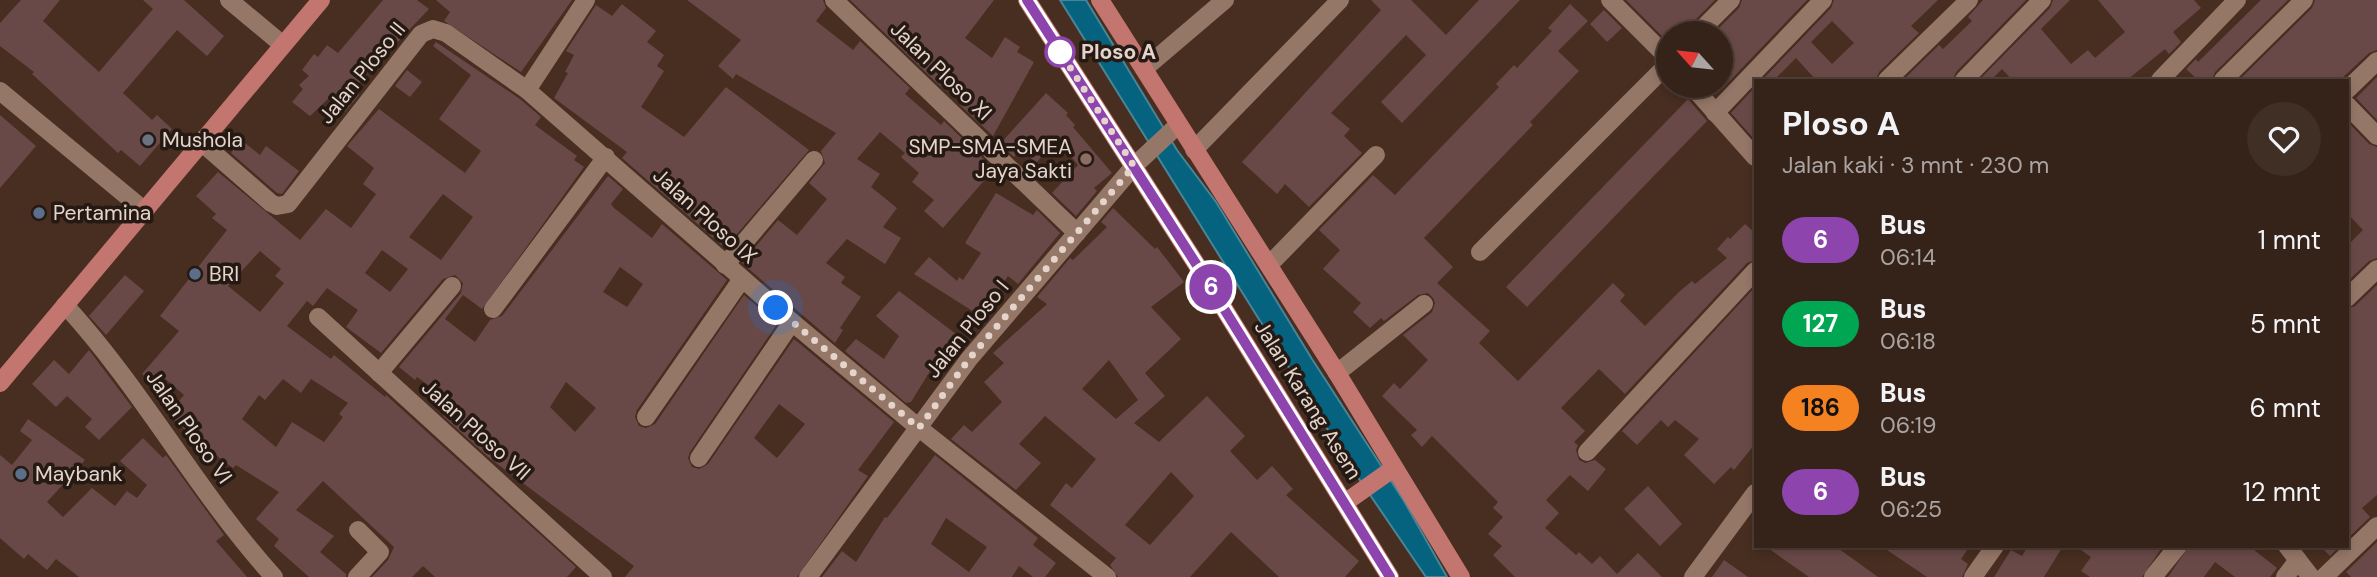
<!DOCTYPE html>
<html lang="id">
<meta charset="utf-8">
<style>
body{margin:0;font-family:"DM Sans",sans-serif;background:#402f25;color:#f1f3f6;height:100vh;display:flex;flex-direction:column;font-size:26px;white-space:nowrap}
*{box-sizing:border-box;margin:0}
p{font-size:23px;color:#aaa4a2}
.icon{flex:none;width:38px;height:38px;fill:none;stroke:currentColor;stroke-width:2;stroke-linecap:round;stroke-linejoin:round}
.map{position:relative;flex:1;overflow:hidden}
.drawer{position:absolute;left:1754px;top:79px;width:595px;height:469px;display:flex;flex-direction:column;background:#352218;border-radius:0px;box-shadow:0 4px 10px #0003,0 0 0 2px #4f3f37}
.drawer>*{flex:none}
.badge{padding:0 14px;border-radius:23px;font-size:24px;line-height:46px}
.needle{width:46px;rotate:297deg}
.tools{position:absolute;left:1656px;top:21px;display:grid;gap:14px}
.tools a{display:grid;place-items:center;width:77px;height:77px;border-radius:50%;background:#352218;box-shadow:0 4px 10px #0003,0 0 0 2px #4f3f37;font-size:35px}
.you{position:absolute;width:35px;height:35px;margin:-18px;border:5px solid #fff;border-radius:50%;background:#1a73e8;box-shadow:0 0 0 10px #1a73e833}
.map>.badge{position:absolute;translate:-50% -50%;box-shadow:0 0 0 4px #fff}
.round{display:grid;place-items:center;flex:none;width:74px;height:74px;border-radius:37px;background:#402f25}
.overview{display:flex;align-items:center;justify-content:space-between;height:119px;padding:0 28px}
h1{font-size:33px;font-weight:700;line-height:52px}
ul{padding:0;list-style:none}
li{display:flex;align-items:center;gap:21px;height:84px;padding:0 28px}
li div{flex:1}
li b{display:block;font-size:26px}
li em{font-style:normal}
li .badge{min-width:77px;font-weight:700;text-align:center}
.map>svg:first-child{display:block}
.water{fill:#056380;stroke:#488596;stroke-width:2}
.building{fill:#694947;fill-rule:evenodd}
.lines{fill:none;stroke-linecap:round;stroke-linejoin:round}
.minor{stroke:#957768;stroke-width:18}
.tertiary{stroke:#957768;stroke-width:18}
.primary{stroke:#c37570;stroke-width:18}
.line-casing{stroke:#fff;stroke-width:16}
.line{stroke:#8e44ad;stroke-width:10}
.walk{stroke:#e4d4cb;stroke-width:7;stroke-dasharray:0 12.6}
.stop-dot{fill:#fff;stroke:#8e44ad;stroke-width:3.5}
.worship-dot{fill:#6b7280;stroke:#251913;stroke-width:2.5}
.education-dot{fill:#8d6e63;stroke:#251913;stroke-width:2.5}
.service-dot{fill:#5c6f8a;stroke:#251913;stroke-width:2.5}
.labels{text-anchor:middle;dominant-baseline:central;stroke-width:7;stroke-linejoin:round;paint-order:stroke}
.stop-label{font-size:21px;font-weight:bold;fill:#e4d4cb;stroke:#251913;text-anchor:start}
.street-label{font-size:21px;fill:#e4d4cb;stroke:#251913}
.poi-label{font-size:21px;fill:#e4d4cb;stroke:#251913;text-anchor:start}
</style>
<div class="map">
<svg width="2377" height="577" viewBox="0 0 2377 577">
<rect width="100%" height="100%" fill="#472e20"/>
<path class="water" d="M1060 0H1086L1177 150 1216 202 1312 359 1404 501 1447 577H1426L1351 467Z"/>
<g class="building">
<path d="M21 0H60L43 21 99 72 153 9 143 0H184L224 36 207 56 177 30 123 93 152 120 157 115 172 129 140 166 121 150 118 153 32 74 34 72 0 46V23Z"/>
<path d="M383 0H417L429 9 353 89 359 95 345 112 329 98 310 116 292 102 303 89 299 85 309 76 302 70 314 54 318 57 327 45 338 53Z"/>
<path d="M436 0H572L521 72 444 21 450 12Z"/>
<path d="M687 0H823L826 8 816 21 853 50 860 41 910 88 905 94 941 125 944 121 994 169 943 228 924 211 934 200 912 182 919 173 901 157 905 153 880 132 857 159 880 174 871 187 897 208 883 227 901 238 885 264 847 239 826 263 845 277 841 283 861 297 840 328 843 330 835 343 742 263 778 220 797 235 827 199 809 183 825 163 821 151 836 133 736 74 733 79 718 66 741 40Z"/>
<path d="M850 0H994L965 38 992 58 1005 37 1020 47 1017 52 1034 62 993 136 960 105 962 102 938 84Z"/>
<path d="M1371 0H1411L1446 35 1479 0H1520L1402 123 1381 102 1426 55 1406 35 1331 113 1350 129 1344 136 1362 153 1309 207 1285 184 1277 194 1242 162 1381 10Z"/>
<path d="M1626 0H1715L1690 25 1687 33H1668V42Z"/>
<path d="M1742 0H1807L1722 89 1720 33H1714L1739 8Z"/>
<path d="M1834 0H1938L1911 26 1919 33 1879 72 1876 80H1816L1796 58 1774 80H1762L1831 8ZM1832 21 1854 43 1832 64 1811 42Z"/>
<path d="M1983 0H2026L1956 72 1953 80H1903L1939 45 1943 49 1972 21 1968 17Z"/>
<path d="M2053 0H2070L2041 29 2071 64 2088 50 2095 58 2125 32 2098 0H2194L2201 8 2173 32 2181 42 2169 54 2165 49 2127 80H2012L2002 69 1991 80H1979L2050 8Z"/>
<path d="M2261 0H2288L2215 72 2212 80H2198L2186 69 2196 59 2198 62Z"/>
<path d="M2315 0H2377V50L2369 53 2340 80H2245L2242 77 2312 8Z"/>
<path d="M622 4 656 31 647 42 664 55 657 66 664 71 641 107 684 137 726 87 809 150 725 248 622 158 627 152 554 98 568 73 565 72 574 55 566 51 596 5 612 16Z"/>
<path d="M1570 4 1588 21 1558 51 1579 71 1530 122 1533 125 1424 238 1453 267 1437 283 1490 331 1479 343 1518 381 1613 283 1625 295 1620 301 1645 326 1680 291 1692 281 1695 284 1727 258 1717 249 1728 237 1730 239 1745 224 1755 233V260L1747 263 1625 394 1599 369 1561 408 1585 431 1574 442 1578 445 1576 450 1579 460 1585 463 1595 460 1606 469 1588 491 1570 475 1546 500 1559 513 1545 528 1576 555 1579 552 1592 564 1600 556 1617 574 1638 553 1662 577H1515L1493 555 1502 546 1488 534 1503 517 1493 508 1498 502 1432 436 1422 447 1411 435 1417 430 1382 396 1394 383 1400 389 1428 360 1403 335 1432 312 1435 303 1433 298 1428 293 1418 295 1384 321 1381 318 1370 328 1353 312 1361 303 1323 269 1340 250 1319 230 1373 175 1395 195 1499 87 1496 84 1514 65 1517 68 1552 31 1548 28Z"/>
<path d="M1604 10 1622 28 1607 42 1590 24Z"/>
<path d="M436 42 520 99 541 117 535 125 577 156 574 160 584 167 482 309 463 295 445 319 475 342 490 320 502 316 608 176 623 189 611 204 614 208 652 238 662 224 727 280 637 410 635 417 639 426 646 428 655 424 744 295 777 324 690 452 688 458 692 467 699 469 708 464 794 339 894 422 858 470 868 476 797 577H625L634 566 488 457 443 416 454 404 417 377 415 380 399 367 461 293 463 283 455 275 443 279 381 353 346 327 358 310 327 288 313 306 307 301 287 326 331 359 334 355 385 397 386 395 576 567 567 577H435L423 566 412 577H372L388 560 394 547 323 481 296 510 334 536 320 552 346 574V577H309L274 546 279 539 256 519 279 492 236 465 233 468 198 442 168 414 184 395 162 376 155 385 142 374 179 331 160 316 227 230 212 218 216 214 196 196 218 172 300 240 326 209 351 228 376 194 363 184 374 168 347 146 379 109 465 173 481 151 439 119 471 75 433 46ZM443 194 473 217 441 260 409 237ZM382 250 408 269 390 292 365 273ZM260 251 281 269 275 276 284 283 260 312 228 286ZM620 267 643 284 627 307 603 292ZM283 379 301 393 311 379 348 403 339 414 343 417 324 442 292 422 276 447 242 419 259 395 265 400ZM566 382 596 408 575 432 550 407ZM779 404 805 424 777 458 754 438Z"/>
<path d="M407 70 422 82 410 97 395 86Z"/>
<path d="M2377 77V120L2356 98Z"/>
<path d="M1755 87V140L1731 113Z"/>
<path d="M1046 93 1068 113 1066 115 1075 125 1073 127 1112 173 1094 188 1097 191 1076 216 1052 193 1078 165 1057 140 1036 163 1021 149 1014 157 1000 144Z"/>
<path d="M1688 99 1707 121 1527 307 1506 287Z"/>
<path d="M0 115 36 146 0 188Z"/>
<path d="M2347 121 2369 144 2377 147V258L2369 261 2347 282V246L2363 230 2347 213Z"/>
<path d="M241 140 260 155 266 146 299 171 282 194 277 193 231 153Z"/>
<path d="M996 193 1033 215 1037 210 1060 233 1018 284 1008 276 982 317 914 274 929 257 957 281 959 277 963 280 981 253 965 243Z"/>
<path d="M1113 208 1155 249 1157 247 1184 282 1151 307 1181 339 1145 373 1165 396 1134 423 1159 442 1207 396 1245 436 1230 451 1257 480 1272 466 1293 489 1286 495 1359 561 1345 577H1279L1231 532 1190 577H1118L1110 565 1116 558 1050 505 1066 483 1072 488 1096 459 1045 416 1019 444 1041 463 1016 490 951 439 964 425 972 432 1002 402 984 382 1004 363 993 353 1047 304 1037 297 1070 258 1073 260 1107 227 1101 222ZM1109 360 1138 400 1116 419 1082 389ZM1171 472 1194 496 1150 545 1125 525Z"/>
<path d="M125 275 144 291 106 335 89 316Z"/>
<path d="M2377 285V495L2362 508 2370 517 2347 539V309L2355 306Z"/>
<path d="M1755 287V444L1734 470 1731 467 1714 484 1684 455 1699 439 1675 420 1668 427 1661 420 1637 445 1622 431Z"/>
<path d="M899 291 968 343 957 356 950 351 939 365 935 363 911 402 906 403 845 351 856 339 884 359 899 336 876 316Z"/>
<path d="M89 350 132 407 99 440 85 427 92 419 67 396 56 407 32 384 54 360 69 374Z"/>
<path d="M28 419 85 460 47 502 63 517 92 488 115 506 127 491 137 498 147 485 120 461 143 438 163 458 166 455 224 535 216 541 247 577H79L56 559 47 570 28 554 24 559 0 538V455L12 465 32 440 20 431Z"/>
<path d="M935 455 1038 538 1033 545 1056 563 1045 577H1033L1019 566 1012 577H822L842 551 856 562 885 517 887 518ZM946 518 987 547 969 572 931 544Z"/>
<path d="M1648 486 1682 524 1660 546 1624 509Z"/>
<path d="M2377 542V577H2351L2346 572Z"/>
<path d="M1765 546H1835L1878 577H1809Z"/>
<path d="M1881 546H1970L1961 559 1968 564 1962 577H1927Z"/>
<path d="M2028 546H2063L2044 577H1994L2011 550 2022 556Z"/>
<path d="M2075 546H2163L2142 577H2090L2081 571 2091 557Z"/>
<path d="M2189 546H2249L2277 568 2270 577H2235L2215 562 2204 577H2168Z"/>
<path d="M2320 546H2340L2330 556Z"/>
<path d="M1724 560 1748 577H1712Z"/>
</g>
<g class="lines">
<g class="minor">
<path d="M229 0 283 45"/>
<path d="M834 0 1077 233"/>
<path d="M1610 0 1668 58"/>
<path d="M1698 33 1731 0"/>
<path d="M1144 69 1225 0"/>
<path d="M1887 80 1969 0"/>
<path d="M1964 80 2042 0"/>
<path d="M2223 80 2304 0"/>
<path d="M1692 86 1755 157"/>
<path d="M527 90 586 0"/>
<path d="M2347 90 2377 61"/>
<path d="M0 91 145 211"/>
<path d="M2347 105 2377 136"/>
<path d="M1715 113 1823 0"/>
<path d="M201 142 271 203 277 206 288 204 421 34 433 29 446 33 527 90 792 322 919 428 1107 577"/>
<path d="M1194 150 1340 0"/>
<path d="M1480 252 1668 64"/>
<path d="M725 265 814 160"/>
<path d="M1269 265 1376 155"/>
<path d="M2347 298 2377 269"/>
<path d="M65 305C143 390 197 492 274 577"/>
<path d="M493 309 606 157"/>
<path d="M318 317 603 577"/>
<path d="M379 373 452 286"/>
<path d="M1337 373 1424 304"/>
<path d="M646 417 742 279"/>
<path d="M1587 452 1755 271"/>
<path d="M699 458 792 322"/>
<path d="M2287 546 2311 577"/>
<path d="M357 577 380 552 358 530"/>
<path d="M808 577 969 359 1134 166 1178 125"/>
<path d="M1973 577 1995 546"/>
<path d="M2153 577 2178 546"/>
<path d="M2285 577 2298 560"/>
<path d="M2324 577 2377 526"/>
</g>
<g class="tertiary">
<path d="M2160 80 2237 0"/>
<path d="M1693 577 1755 493"/>
</g>
<g class="primary">
<path d="M1027 0 1200 270 1390 577"/>
<path d="M1100 0 1337 373 1461 577"/>
<path d="M0 383 321 0"/>
<path d="M1346 502 1394 468"/>
</g>
</g>
<g class="lines">
<g class="line-casing">
<path id="line" d="M1027 0 1200 270 1390 577"/>
</g>
<use href="#line" class="line"/>
<path class="walk" d="M776 308 919 428 969 359 1134 166 1060 52"/>
</g>
<circle class="stop-dot" cx="1060" cy="52" r="14"/>
<circle class="worship-dot" cx="148" cy="140" r="7"/>
<circle class="education-dot" cx="1086" cy="159" r="7"/>
<g class="service-dot">
<circle cx="39" cy="213" r="7"/>
<circle cx="195" cy="274" r="7"/>
<circle cx="21" cy="474" r="7"/>
</g>
<g class="labels">
<g class="stop-label">
<text x="1081" y="52">Ploso A</text>
</g>
<g class="street-label">
<text transform="translate(941 71) rotate(44)">Jalan Ploso XI</text>
<text transform="translate(362 73) rotate(-51)">Jalan Ploso II</text>
<text transform="translate(705 216) rotate(42)">Jalan Ploso IX</text>
<text transform="translate(967 329) rotate(-51)">Jalan Ploso I</text>
<text transform="translate(1308 400) rotate(58)">Jalan Karang Asem</text>
<text transform="translate(189 427) rotate(55)">Jalan Ploso VI</text>
<text transform="translate(476 430) rotate(42)">Jalan Ploso VII</text>
</g>
<g class="poi-label">
<text x="162" y="140">Mushola</text>
<text x="1072" y="147" text-anchor="end">SMP-SMA-SMEA<tspan x="1072" dy="24">Jaya Sakti</tspan></text>
<text x="53" y="213">Pertamina</text>
<text x="209" y="274">BRI</text>
<text x="35" y="474">Maybank</text>
</g>
</g>
</svg>
<div class="tools">
<a><svg class="needle" viewBox="-14 -14 28 28"><path d="M0-13l5 13h-10z" fill="#e53935"/><path d="M0 13l5-13h-10z" fill="#aaa4a2"/></svg></a>
</div>
<div class="you" style="left:776px;top:308px"></div>
<b class="badge" style="left:1211px;top:287px;background:#8e44ad;color:#fff">6</b>
<section class="drawer">
<div class="overview"><div><h1>Ploso A</h1><p>Jalan kaki · 3 mnt · 230 m</p></div><a class="round"><svg class="icon" aria-label="heart" viewBox="0 0 24 24"><path d="M12 20l-8-8c-3-5 5-10 8-4 3-6 11-1 8 4z"/></svg></a></div>
<ul>
<li><span class="badge" style="background:#8e44ad;color:#fff">6</span><div><b>Bus</b><p>06:14</p></div><em>1 mnt</em></li>
<li><span class="badge" style="background:#00a651;color:#fff">127</span><div><b>Bus</b><p>06:18</p></div><em>5 mnt</em></li>
<li><span class="badge" style="background:#f58220;color:#111">186</span><div><b>Bus</b><p>06:19</p></div><em>6 mnt</em></li>
<li><span class="badge" style="background:#8e44ad;color:#fff">6</span><div><b>Bus</b><p>06:25</p></div><em>12 mnt</em></li>
</ul>
</section>
</div>
